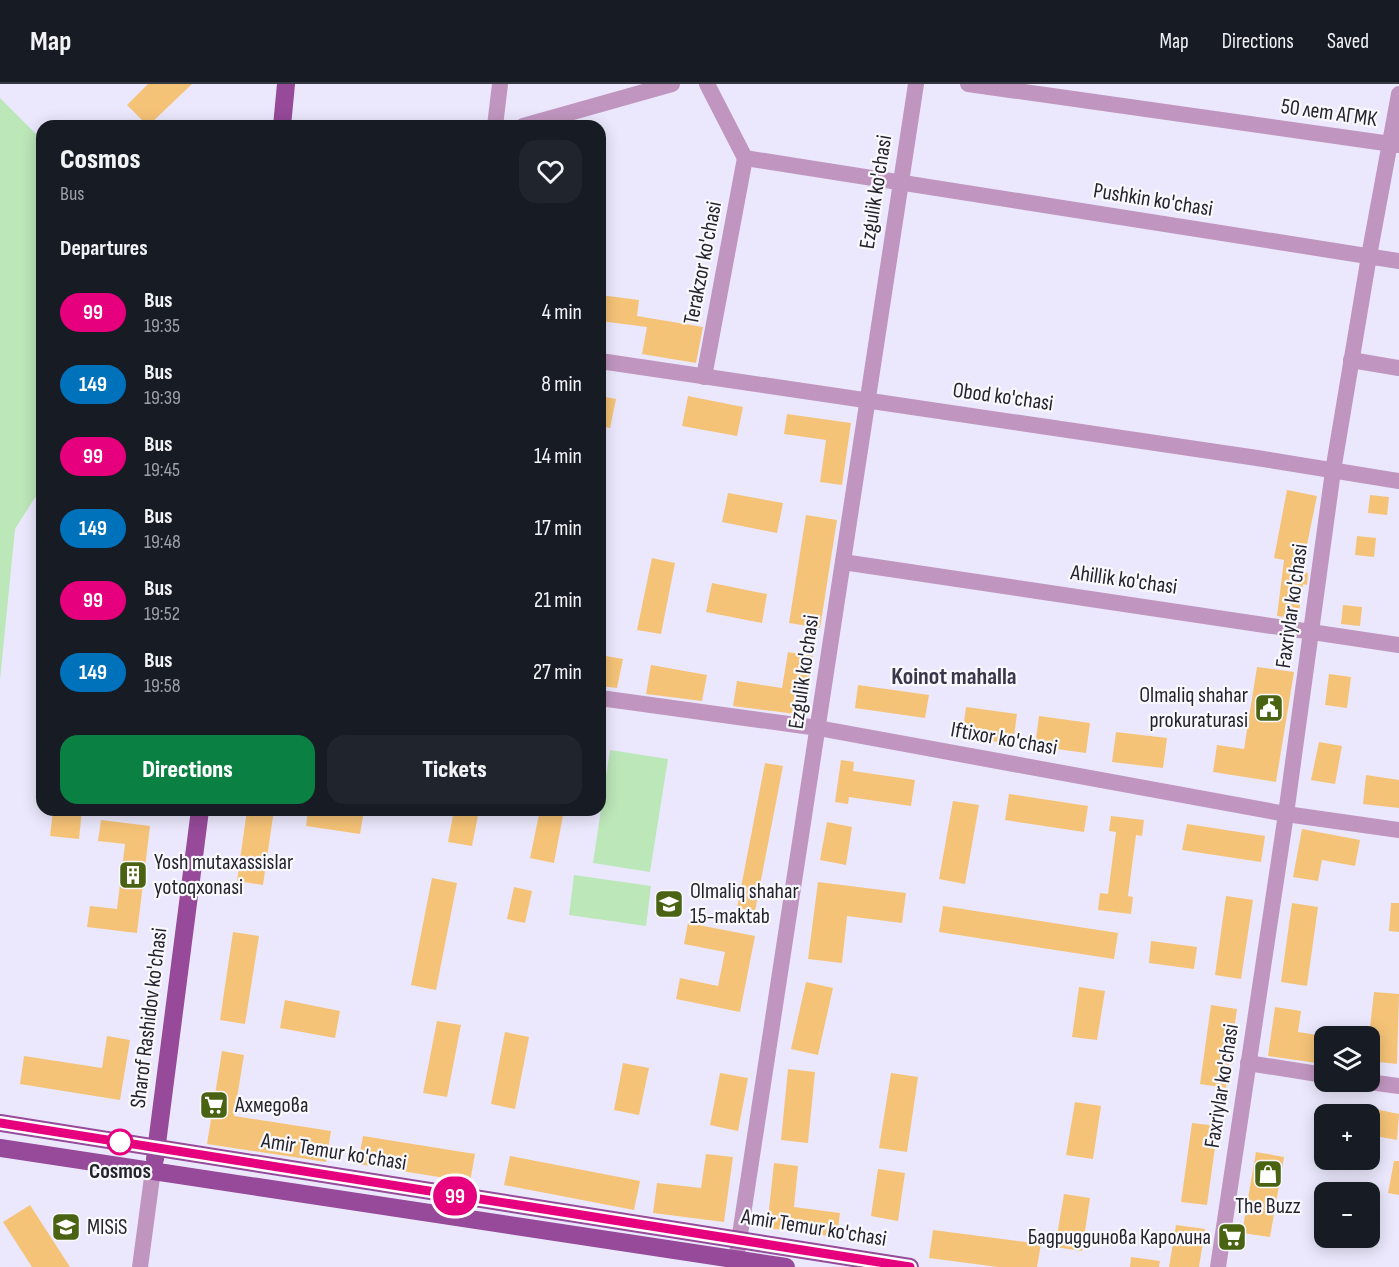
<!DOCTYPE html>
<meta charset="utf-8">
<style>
body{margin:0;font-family:"Sofia Sans Condensed",sans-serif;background:#20242c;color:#f1f3f6;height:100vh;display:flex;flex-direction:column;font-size:22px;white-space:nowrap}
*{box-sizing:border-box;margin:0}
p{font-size:20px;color:#9ea1a6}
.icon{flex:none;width:33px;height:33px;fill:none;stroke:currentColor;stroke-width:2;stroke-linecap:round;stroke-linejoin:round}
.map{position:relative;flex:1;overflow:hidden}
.side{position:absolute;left:36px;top:36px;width:570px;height:696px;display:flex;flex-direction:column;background:#171b24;border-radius:18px;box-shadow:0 3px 15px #0003}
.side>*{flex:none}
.badge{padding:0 12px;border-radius:20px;font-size:21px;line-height:39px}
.fabs{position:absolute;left:1314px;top:942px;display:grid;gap:12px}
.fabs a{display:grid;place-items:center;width:66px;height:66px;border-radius:12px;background:#171b24;box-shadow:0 3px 15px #0003;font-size:30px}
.map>.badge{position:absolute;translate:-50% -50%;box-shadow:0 0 0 3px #fff}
h2{padding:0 24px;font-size:22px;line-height:54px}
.round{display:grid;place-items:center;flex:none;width:63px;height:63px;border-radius:18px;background:#20242c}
.headline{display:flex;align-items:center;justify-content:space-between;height:102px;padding:0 24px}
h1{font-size:28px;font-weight:800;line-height:45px}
.primary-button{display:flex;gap:12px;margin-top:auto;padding:12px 24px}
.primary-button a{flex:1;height:69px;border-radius:18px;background:#0b8043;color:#fff;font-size:24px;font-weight:800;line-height:69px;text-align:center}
.primary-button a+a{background:#20242c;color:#f1f3f6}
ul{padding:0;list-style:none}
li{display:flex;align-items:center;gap:18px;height:72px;padding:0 24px}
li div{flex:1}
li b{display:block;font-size:22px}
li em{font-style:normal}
li .badge{min-width:66px;font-weight:700;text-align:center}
header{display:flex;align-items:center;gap:36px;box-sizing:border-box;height:84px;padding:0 30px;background:#171b24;border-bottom:2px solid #363941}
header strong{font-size:28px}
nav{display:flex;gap:33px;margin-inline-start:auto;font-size:21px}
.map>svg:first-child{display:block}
.garden{fill:#bce7b9}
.building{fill:#f5c377}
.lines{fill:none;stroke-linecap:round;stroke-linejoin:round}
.minor{stroke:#c096c0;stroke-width:16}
.major{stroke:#964a99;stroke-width:18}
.line-casing{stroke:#fff;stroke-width:14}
.line{stroke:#e6007e;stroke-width:9}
.stop-dot{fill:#fff;stroke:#e6007e;stroke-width:3}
.labels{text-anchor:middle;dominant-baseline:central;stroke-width:4.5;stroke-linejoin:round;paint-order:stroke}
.street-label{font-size:22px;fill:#25232c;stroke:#f8f8fd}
.poi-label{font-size:22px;fill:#25232c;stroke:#f8f8fd;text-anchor:start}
.stop-label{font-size:22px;font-weight:bold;fill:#25232c;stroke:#f8f8fd}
.neighbourhood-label{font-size:24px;font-weight:bold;fill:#3a364b;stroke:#f8f8fd}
</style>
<header>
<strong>Map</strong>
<nav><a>Map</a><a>Directions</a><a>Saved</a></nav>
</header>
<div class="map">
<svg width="1399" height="1183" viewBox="0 0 1399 1183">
<rect width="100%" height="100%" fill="#ebe8fd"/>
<g class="garden">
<path d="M0 14 42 56V388L36 412 15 445 0 596Z"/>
<path d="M610 666 668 675 650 788 593 779Z"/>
<path d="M574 791 651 802 646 842 569 831Z"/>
</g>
<g class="building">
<path d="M148 0H192L148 42 127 21Z"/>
<path d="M600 211 639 216 637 232 703 243 696 279 642 270 647 243 600 237Z"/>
<path d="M600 312 616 315 610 344 600 342Z"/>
<path d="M688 312 743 323 737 352 682 342Z"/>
<path d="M787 330 851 339 842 401 820 398 826 356 784 350Z"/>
<path d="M1287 406 1317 412 1303 480 1306 481 1305 488 1308 489 1307 501 1303 500 1298 535 1277 532 1284 476 1274 474Z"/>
<path d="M728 409 783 419 777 449 722 438Z"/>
<path d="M1370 411 1389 413 1387 431 1368 429Z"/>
<path d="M806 431 837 436 820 544 789 539Z"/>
<path d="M1357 452 1376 454 1374 473 1355 471Z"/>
<path d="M652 474 675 479 661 550 637 546Z"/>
<path d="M712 499 767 510 762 539 706 528Z"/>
<path d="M1343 521 1362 523 1360 542 1341 540Z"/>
<path d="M788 568 813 572 804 631 733 622 737 597 782 604Z"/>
<path d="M600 571 623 575 617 604 600 602Z"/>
<path d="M651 581 707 591 702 617 646 610Z"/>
<path d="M1257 583 1294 588 1276 698 1213 688 1217 661 1244 665Z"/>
<path d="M1329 590 1351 593 1347 624 1325 621Z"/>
<path d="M858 601 929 611 925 634 855 624Z"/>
<path d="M966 623 1017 630 1013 660 962 653Z"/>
<path d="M1039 632 1090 639 1086 669 1035 662Z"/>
<path d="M1116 648 1167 654 1163 684 1112 678Z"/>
<path d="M1319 658 1342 662 1335 700 1311 696Z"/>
<path d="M841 676 854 678 853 687 915 696 911 722 849 713 848 720 835 718Z"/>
<path d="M765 679 783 682 755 827 737 824Z"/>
<path d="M1366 691 1399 696V724L1363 720Z"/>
<path d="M1009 710 1088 722 1084 748 1005 736Z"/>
<path d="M953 717 979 721 965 800 939 795Z"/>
<path d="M53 726H82L79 755 50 752Z"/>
<path d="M247 726H274L263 801 237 797Z"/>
<path d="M308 726H364L360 750 306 742Z"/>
<path d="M454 726H479L472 762 448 758Z"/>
<path d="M540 726H564L554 779 530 774Z"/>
<path d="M1111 732 1144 736 1142 752 1136 751 1128 812 1133 813 1131 830 1098 826 1100 809 1108 810 1116 748 1109 747Z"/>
<path d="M101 736 150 742 137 849 87 843 90 822 117 825 125 760 98 757Z"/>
<path d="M827 738 852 743 846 781 820 776Z"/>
<path d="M1187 740 1265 752 1261 778 1182 766Z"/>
<path d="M1302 745 1360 756 1355 782 1322 776 1318 797 1293 793Z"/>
<path d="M432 794 457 799 436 906 411 901Z"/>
<path d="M818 798 906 809 902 839 847 832 842 879 808 875Z"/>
<path d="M514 803 532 807 525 839 507 835Z"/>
<path d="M1226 812 1253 816 1241 895 1215 891Z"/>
<path d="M1292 819 1318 823 1307 902 1281 898Z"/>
<path d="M1391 819H1399V848L1389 847Z"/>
<path d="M943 822 1118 849 1114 875 939 848Z"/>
<path d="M688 839 755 852 740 928 676 915 680 894 718 902 725 868 684 860Z"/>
<path d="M233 848 259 852 245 940 220 936Z"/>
<path d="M1151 857 1197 863 1194 885 1149 879Z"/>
<path d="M806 898 833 904 818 971 791 965Z"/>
<path d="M1079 903 1105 907 1097 956 1072 953Z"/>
<path d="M1374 908 1399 910 1397 980 1370 977 1369 952Z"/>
<path d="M285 916 340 927 335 954 280 944Z"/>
<path d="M1211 921 1237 925 1226 1004 1200 1000Z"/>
<path d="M1275 923 1301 927 1298 948 1324 952V980L1268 972Z"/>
<path d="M437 937 461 941 447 1013 423 1009Z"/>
<path d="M505 948 529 953 515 1025 491 1020Z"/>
<path d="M107 952 130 956 120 1016 20 1000 24 972 102 984Z"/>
<path d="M222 967 244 971 234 1032 331 1047 326 1078 207 1060Z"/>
<path d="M623 979 649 984 639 1031 614 1026Z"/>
<path d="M788 985 815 988 808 1059 781 1056Z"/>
<path d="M720 989 748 994 738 1047 710 1041Z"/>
<path d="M891 989 918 993 907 1068 879 1064Z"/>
<path d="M1075 1018 1101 1022 1093 1075 1066 1071Z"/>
<path d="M1370 1024 1399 1030 1397 1056 1370 1051Z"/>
<path d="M1192 1039 1218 1042 1207 1121 1181 1118Z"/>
<path d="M363 1052 475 1070 470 1098 358 1080Z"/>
<path d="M1256 1068 1284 1073 1270 1153 1242 1149Z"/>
<path d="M706 1070 733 1073 724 1138 653 1129 657 1099 701 1104Z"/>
<path d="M510 1072 640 1097 634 1126 504 1101Z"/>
<path d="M1394 1077H1399V1111L1388 1109Z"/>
<path d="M774 1079 798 1082 794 1123 840 1129 837 1153 767 1144Z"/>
<path d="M878 1085 905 1089 898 1137 871 1132Z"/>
<path d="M1064 1110 1090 1114 1082 1167 1055 1163Z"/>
<path d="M30 1121 70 1183H32L3 1138Z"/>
<path d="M1176 1141 1205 1145 1199 1183H1169Z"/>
<path d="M933 1146 1041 1160 1037 1183H998L929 1174Z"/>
<path d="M1131 1173 1160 1177 1159 1183H1130Z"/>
</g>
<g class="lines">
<g class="minor">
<path d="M707 0 745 74 1399 177"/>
<path d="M968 0 1399 61"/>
<path d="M495 42 500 0"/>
<path d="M523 42 672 0"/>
<path d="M1351 276 1399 284"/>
<path d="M600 277 1257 374 1399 397"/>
<path d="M704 293 745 74"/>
<path d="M843 478 1399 561"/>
<path d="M600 614 818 644 1286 730 1399 746"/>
<path d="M1248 979 1324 991"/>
<path d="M1369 998 1399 1002"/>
<path d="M140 1183 153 1086"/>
<path d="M735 1183 916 0"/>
<path d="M1218 1183 1286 730 1333 387 1369 172 1399 10"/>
</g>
<g class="major">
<path d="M282 42 286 0"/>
<path d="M0 1039 910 1183"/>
<path d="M0 1064 786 1183"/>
<path d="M155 1075 200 726"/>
</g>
</g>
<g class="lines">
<g class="line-casing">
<path id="line" d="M0 1039 910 1183"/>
</g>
<use href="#line" class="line"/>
</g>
<defs>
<g id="civic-square" transform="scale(1.5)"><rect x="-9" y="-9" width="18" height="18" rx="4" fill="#4a6313" stroke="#f8f8fd"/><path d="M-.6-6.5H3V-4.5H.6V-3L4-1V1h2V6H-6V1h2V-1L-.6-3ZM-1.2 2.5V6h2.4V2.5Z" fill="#fff"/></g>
<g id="building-square" transform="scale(1.5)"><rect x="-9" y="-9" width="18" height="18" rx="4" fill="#4a6313" stroke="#f8f8fd"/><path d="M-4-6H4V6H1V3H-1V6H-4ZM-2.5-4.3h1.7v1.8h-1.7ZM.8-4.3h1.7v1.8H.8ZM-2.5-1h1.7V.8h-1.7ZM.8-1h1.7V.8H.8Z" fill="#fff"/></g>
<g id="school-square" transform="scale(1.5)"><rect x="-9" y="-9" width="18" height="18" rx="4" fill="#4a6313" stroke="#f8f8fd"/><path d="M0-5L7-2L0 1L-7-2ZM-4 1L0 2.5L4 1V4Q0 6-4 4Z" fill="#fff"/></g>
<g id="supermarket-square" transform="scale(1.5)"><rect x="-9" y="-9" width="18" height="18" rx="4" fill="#4a6313" stroke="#f8f8fd"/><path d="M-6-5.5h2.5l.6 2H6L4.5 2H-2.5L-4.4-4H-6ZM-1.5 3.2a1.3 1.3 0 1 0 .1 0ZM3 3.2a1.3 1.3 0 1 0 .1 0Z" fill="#fff"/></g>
<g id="shop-square" transform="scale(1.5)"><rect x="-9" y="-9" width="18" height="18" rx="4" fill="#4a6313" stroke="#f8f8fd"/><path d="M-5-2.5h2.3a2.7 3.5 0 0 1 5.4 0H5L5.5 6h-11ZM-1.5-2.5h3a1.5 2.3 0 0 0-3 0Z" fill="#fff"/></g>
<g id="university-square" transform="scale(1.5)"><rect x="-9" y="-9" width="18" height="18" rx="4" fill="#4a6313" stroke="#f8f8fd"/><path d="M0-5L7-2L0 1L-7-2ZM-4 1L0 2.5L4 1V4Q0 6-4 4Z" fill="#fff"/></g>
</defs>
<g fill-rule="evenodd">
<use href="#civic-square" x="1269" y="624"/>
<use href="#building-square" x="133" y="791"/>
<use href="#school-square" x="669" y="820"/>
<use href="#supermarket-square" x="214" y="1021"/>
<use href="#shop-square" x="1268" y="1090"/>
<use href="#university-square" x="66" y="1143"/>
<use href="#supermarket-square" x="1232" y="1153"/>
</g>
<circle class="stop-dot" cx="120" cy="1058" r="12"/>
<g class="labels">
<g class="street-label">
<text transform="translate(1329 29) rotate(8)">50 лет АГМК</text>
<text transform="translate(876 108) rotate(-81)">Ezgulik ko'chasi</text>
<text transform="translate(1153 116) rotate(9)">Pushkin ko'chasi</text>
<text transform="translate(703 179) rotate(-79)">Terakzor ko'chasi</text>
<text transform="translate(1003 313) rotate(8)">Obod ko'chasi</text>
<text transform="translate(1124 496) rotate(8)">Ahillik ko'chasi</text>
<text transform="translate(1292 522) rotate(-82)">Faxriylar ko'chasi</text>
<text transform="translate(804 588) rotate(-82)">Ezgulik ko'chasi</text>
<text transform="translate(1004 655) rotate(10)">Iftixor ko'chasi</text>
<text transform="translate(149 934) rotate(-83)">Sharof Rashidov ko'chasi</text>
<text transform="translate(1222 1002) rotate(-81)">Faxriylar ko'chasi</text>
<text transform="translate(334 1068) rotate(9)">Amir Temur ko'chasi</text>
<text transform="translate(814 1144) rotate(9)">Amir Temur ko'chasi</text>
</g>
<g class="poi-label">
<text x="1248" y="611" text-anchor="end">Olmaliq shahar<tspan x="1248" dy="25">prokuraturasi</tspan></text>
<text x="154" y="778">Yosh mutaxassislar<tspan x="154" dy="25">yotoqxonasi</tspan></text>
<text x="690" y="807">Olmaliq shahar<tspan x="690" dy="25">15-maktab</tspan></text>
<text x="235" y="1021">Ахмедова</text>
<text x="1268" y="1122" text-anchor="middle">The Buzz</text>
<text x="87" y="1143">MISiS</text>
<text x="1211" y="1153" text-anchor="end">Бадриддинова Каролина</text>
</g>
<g class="stop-label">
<text x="120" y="1087">Cosmos</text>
</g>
<g class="neighbourhood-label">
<text x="954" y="592">Koinot mahalla</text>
</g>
</g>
</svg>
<div class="fabs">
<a><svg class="icon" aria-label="layers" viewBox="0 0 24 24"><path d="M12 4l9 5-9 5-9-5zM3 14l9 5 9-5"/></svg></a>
<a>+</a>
<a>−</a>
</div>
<b class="badge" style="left:455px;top:1112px;background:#e6007e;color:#fff">99</b>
<section class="side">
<div class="headline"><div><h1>Cosmos</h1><p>Bus</p></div><a class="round"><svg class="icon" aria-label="heart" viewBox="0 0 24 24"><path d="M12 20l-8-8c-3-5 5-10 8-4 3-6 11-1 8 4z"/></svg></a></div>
<h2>Departures</h2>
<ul>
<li><span class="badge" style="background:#e6007e;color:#fff">99</span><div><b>Bus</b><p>19:35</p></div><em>4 min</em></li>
<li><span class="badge" style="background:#0072bc;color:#fff">149</span><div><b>Bus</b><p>19:39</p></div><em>8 min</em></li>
<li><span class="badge" style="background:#e6007e;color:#fff">99</span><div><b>Bus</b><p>19:45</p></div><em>14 min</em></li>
<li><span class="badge" style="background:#0072bc;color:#fff">149</span><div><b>Bus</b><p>19:48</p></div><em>17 min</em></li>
<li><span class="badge" style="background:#e6007e;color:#fff">99</span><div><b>Bus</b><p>19:52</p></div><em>21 min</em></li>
<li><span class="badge" style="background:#0072bc;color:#fff">149</span><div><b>Bus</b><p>19:58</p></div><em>27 min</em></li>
</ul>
<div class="primary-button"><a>Directions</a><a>Tickets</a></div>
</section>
</div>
